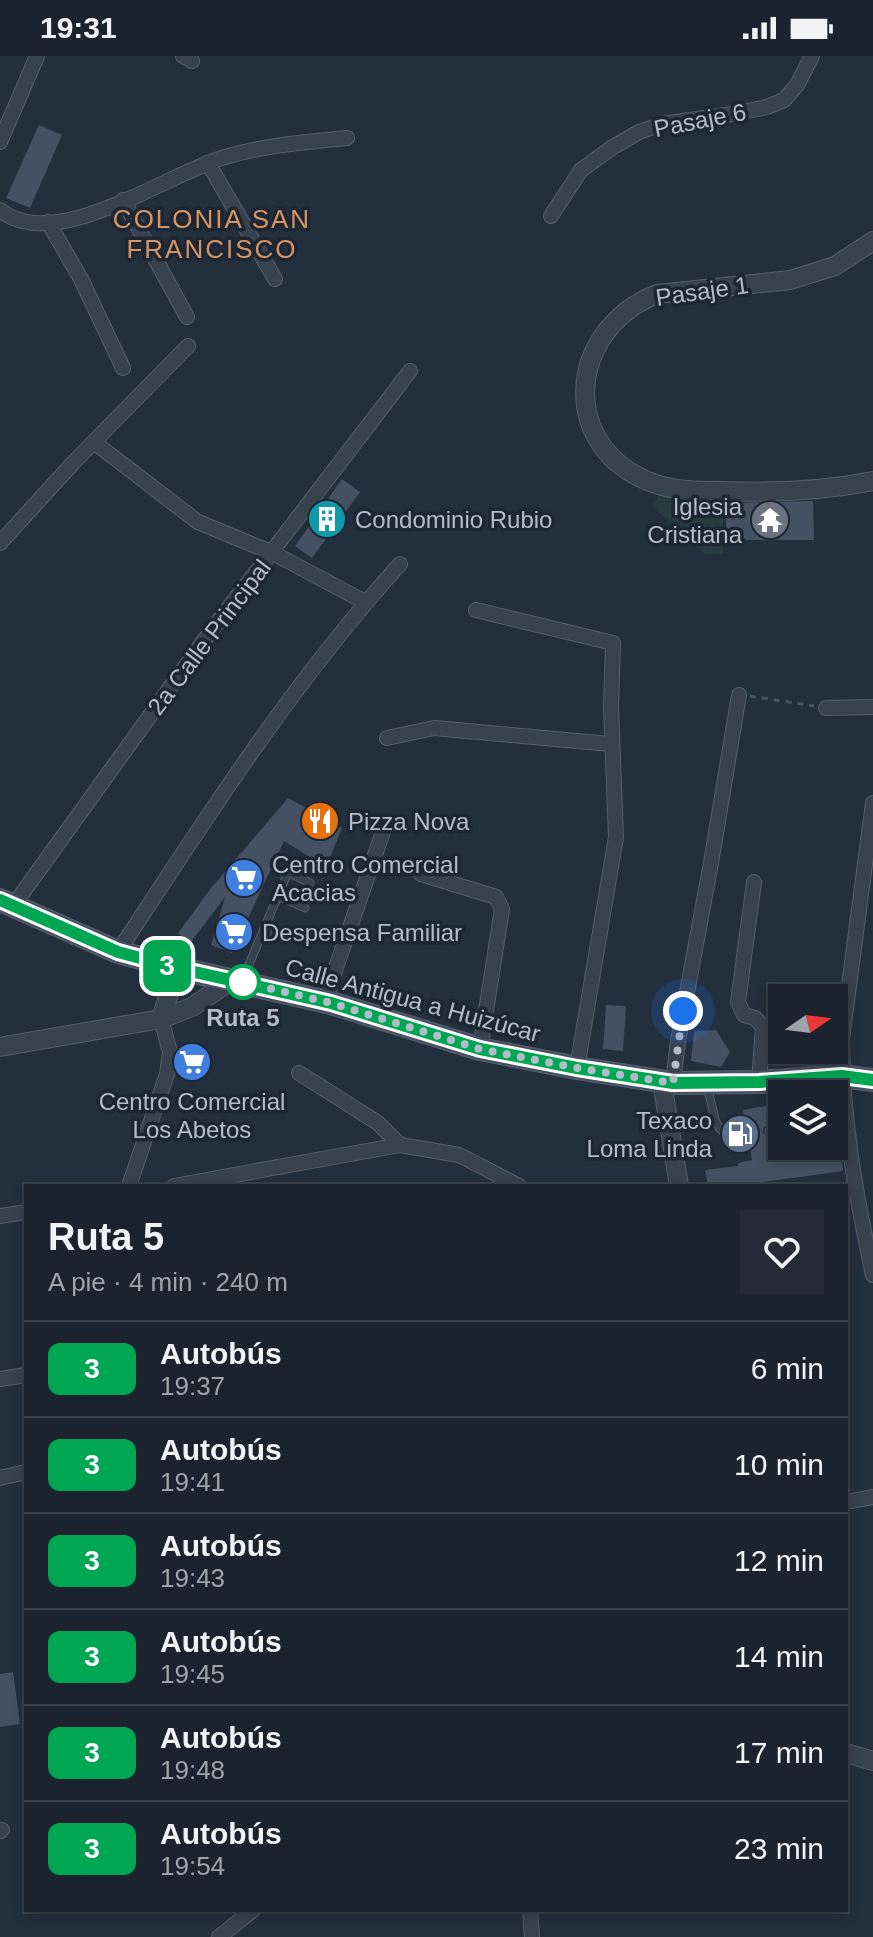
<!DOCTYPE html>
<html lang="es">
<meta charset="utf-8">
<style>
body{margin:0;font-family:Helvetica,sans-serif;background:#242b36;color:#f1f3f6;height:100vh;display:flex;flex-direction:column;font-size:30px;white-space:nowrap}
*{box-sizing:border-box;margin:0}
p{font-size:26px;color:#a0a4aa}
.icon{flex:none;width:44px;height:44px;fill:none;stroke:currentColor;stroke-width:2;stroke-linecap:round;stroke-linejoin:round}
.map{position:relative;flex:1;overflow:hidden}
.drawer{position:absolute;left:24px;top:1128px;width:824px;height:728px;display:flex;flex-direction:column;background:#1b232e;border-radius:0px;box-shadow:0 4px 12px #0003,0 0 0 2px #39404a}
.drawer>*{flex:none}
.badge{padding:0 16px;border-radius:12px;font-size:28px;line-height:52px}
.needle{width:52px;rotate:76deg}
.fabs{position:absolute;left:768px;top:928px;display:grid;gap:16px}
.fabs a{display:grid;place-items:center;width:80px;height:80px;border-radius:0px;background:#1b232e;box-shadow:0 4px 12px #0003,0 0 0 2px #39404a;font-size:40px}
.you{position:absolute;width:40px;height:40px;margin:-20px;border:6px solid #fff;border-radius:50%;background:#1a73e8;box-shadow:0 0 0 12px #1a73e833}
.map>.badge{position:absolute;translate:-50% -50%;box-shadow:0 0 0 4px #fff}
.round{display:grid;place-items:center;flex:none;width:84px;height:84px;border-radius:0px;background:#242b36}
.headline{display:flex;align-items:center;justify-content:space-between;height:136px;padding:0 24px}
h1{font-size:38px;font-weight:700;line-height:60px}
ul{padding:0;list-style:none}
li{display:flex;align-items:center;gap:24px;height:96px;padding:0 24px;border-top:2px solid #39404a}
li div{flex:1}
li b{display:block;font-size:30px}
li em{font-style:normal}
li .badge{min-width:88px;font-weight:700;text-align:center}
.status{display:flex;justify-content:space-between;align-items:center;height:56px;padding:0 40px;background:#1b232e;direction:ltr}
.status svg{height:22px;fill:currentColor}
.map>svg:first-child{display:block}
.green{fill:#263c3f}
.building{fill:#455162}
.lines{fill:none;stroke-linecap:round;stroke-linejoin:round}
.service-casing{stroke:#565f6c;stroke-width:9}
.minor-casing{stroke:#565f6c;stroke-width:16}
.tertiary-casing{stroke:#565f6c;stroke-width:20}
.secondary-casing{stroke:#565f6c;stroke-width:24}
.path{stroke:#44595c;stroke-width:3;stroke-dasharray:6 6;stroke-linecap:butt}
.service{stroke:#38414e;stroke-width:7}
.minor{stroke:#38414e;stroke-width:14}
.tertiary{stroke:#38414e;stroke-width:18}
.secondary{stroke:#465061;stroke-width:22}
.line-casing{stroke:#fff;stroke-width:18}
.line{stroke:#00a651;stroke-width:12}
.walk{stroke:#b4bcc9;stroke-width:8;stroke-dasharray:0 14.4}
.stop-dot{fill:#fff;stroke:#00a651;stroke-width:4}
.labels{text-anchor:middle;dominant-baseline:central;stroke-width:7;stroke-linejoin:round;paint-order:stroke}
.street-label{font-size:24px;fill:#b4bcc9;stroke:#1d2633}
.poi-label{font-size:24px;fill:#b4bcc9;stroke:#1d2633;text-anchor:start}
.stop-label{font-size:24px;font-weight:bold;fill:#b4bcc9;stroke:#1d2633}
.neighbourhood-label{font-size:26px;letter-spacing:2px;fill:#d59563;stroke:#1d2633}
</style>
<div class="status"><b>19:31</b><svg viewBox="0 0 49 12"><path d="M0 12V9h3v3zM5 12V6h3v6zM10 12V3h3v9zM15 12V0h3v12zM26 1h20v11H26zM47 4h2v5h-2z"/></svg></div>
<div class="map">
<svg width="873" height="1881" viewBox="0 0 873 1881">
<rect width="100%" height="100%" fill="#242f3e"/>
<path class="green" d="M664 432 687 440 723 445V498H705L652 450Z"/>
<g class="building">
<path d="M39 69 62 79 30 152 6 142Z"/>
<path d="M342 423 360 436 312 502 295 490Z"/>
<path d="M813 445 814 484H726V447Z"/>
<path d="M288 742 342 772 326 811 284 785 232 897 211 889 225 841 190 887 178 877 211 832Z"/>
<path d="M606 949 626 950 623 995 603 993Z"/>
<path d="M772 968 782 969V1004L771 1002Z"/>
<path d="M716 974 730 996 721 1011 691 1005 694 975Z"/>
<path d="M766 1050 768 1069 763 1072V1077L770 1081 774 1100 819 1090H840L843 1115 735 1130H708L705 1114 738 1110V1107L752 1104 749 1085 754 1082V1078L747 1073 743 1054Z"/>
<path d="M13 1616 20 1668 0 1671V1618Z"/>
</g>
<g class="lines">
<g class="service-casing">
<g id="service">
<path d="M278 840 305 852"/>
<path d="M264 873 291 883"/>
<path d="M242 925 288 816 310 827"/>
<path d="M707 1029 715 1064 720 1073 729 1081 748 1079"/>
<path d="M769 1075 782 1073"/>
</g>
</g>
<g class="minor-casing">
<g id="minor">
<path d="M183 0 192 5"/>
<path d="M0 86 37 0"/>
<path d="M208 107 275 223"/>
<path d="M123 144 187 261"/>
<path d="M0 154C54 199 169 117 225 101 265 89 306 86 347 82"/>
<path d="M551 160 581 114 613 91 639 76 662 68 732 58 767 51 784 44 797 29 812 0"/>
<path d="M48 166 81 223 123 312"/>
<path d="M95 387 198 466 273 497 365 546"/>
<path d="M0 487 73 407 188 290"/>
<path d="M476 554 613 587 611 651 616 781 577 1012"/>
<path d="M826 652 873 651"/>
<path d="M387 682 434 672 611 688"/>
<path d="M873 747 842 983C842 1063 856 1140 873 1219"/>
<path d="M421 818 496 841 502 853 480 993"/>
<path d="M754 826 738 946 744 959 755 962 763 971 759 1026"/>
<path d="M13 850 211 575 410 315"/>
<path d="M118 896C206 762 293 626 400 508"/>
<path d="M326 946 332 923 383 776"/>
<path d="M299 1017 378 1067 400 1089"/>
<path d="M673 1027 678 985 711 807 739 639"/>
<path d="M129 1130 167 1018 170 996 161 963"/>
<path d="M174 1130 400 1089 459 1099 519 1130"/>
<path d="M0 1160 26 1156"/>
<path d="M0 1323 26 1319"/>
<path d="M0 1422 26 1416"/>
<path d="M846 1446 873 1441"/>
<path d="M0 1775 2 1774"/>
<path d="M530 1854 532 1881"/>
<path d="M219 1881 253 1854"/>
</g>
</g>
<g class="tertiary-casing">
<g id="tertiary">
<path d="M873 185 835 210 790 224 657 238C565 275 559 393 653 427 674 435 698 435 720 435 772 437 822 435 873 425"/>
<path d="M161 963 177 912"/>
<path d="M0 991 161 963 192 951 232 924"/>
<path d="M662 1026 679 1130"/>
<path d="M846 1697 873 1705"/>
</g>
</g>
<g class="secondary-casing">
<path id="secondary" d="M0 844 118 896 177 912 331 947 480 993 577 1012 673 1027 759 1026 842 1020 873 1024"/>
</g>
<path class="path" d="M750 640 814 650"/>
<use href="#service" class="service"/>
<use href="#minor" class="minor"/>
<use href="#tertiary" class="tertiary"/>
<use href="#secondary" class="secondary"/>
</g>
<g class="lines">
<g class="line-casing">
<path id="line" d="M0 844 118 896 177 912 331 947 480 993 577 1012 673 1027 759 1026 842 1020 873 1024"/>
</g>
<use href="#line" class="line"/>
<path class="walk" d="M243 926 331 947 480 993 577 1012 673 1027 683 955"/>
</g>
<defs>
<g id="building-disc" transform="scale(2)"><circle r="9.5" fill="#0f9aa8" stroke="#1d2633"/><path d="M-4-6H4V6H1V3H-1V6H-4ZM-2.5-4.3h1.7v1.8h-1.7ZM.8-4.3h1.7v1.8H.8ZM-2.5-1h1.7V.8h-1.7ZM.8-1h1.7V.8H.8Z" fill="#fff"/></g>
<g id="temple-disc" transform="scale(2)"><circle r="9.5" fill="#6b7280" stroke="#1d2633"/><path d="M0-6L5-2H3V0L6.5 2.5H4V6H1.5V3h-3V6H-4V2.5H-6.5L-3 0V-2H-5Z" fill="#fff"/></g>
<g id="restaurant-disc" transform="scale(2)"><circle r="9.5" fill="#e8710a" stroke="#1d2633"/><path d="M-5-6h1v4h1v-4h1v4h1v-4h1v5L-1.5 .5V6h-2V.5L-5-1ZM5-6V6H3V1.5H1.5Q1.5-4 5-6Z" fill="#fff"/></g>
<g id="supermarket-disc" transform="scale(2)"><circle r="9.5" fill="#3f7fe0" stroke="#1d2633"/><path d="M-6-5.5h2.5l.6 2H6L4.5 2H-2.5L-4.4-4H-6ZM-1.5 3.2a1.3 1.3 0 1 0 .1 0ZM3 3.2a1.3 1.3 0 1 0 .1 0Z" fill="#fff"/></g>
<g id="fuel-disc" transform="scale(2)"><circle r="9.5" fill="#5c6f8a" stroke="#1d2633"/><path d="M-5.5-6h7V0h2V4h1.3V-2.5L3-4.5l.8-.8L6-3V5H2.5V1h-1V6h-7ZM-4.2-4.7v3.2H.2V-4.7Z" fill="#fff"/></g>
</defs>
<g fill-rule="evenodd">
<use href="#building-disc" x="327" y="463"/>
<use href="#temple-disc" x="770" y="464"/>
<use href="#restaurant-disc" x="320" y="765"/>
<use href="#supermarket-disc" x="244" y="822"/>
<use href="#supermarket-disc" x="234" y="876"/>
<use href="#supermarket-disc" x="192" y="1006"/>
<use href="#fuel-disc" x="740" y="1078"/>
</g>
<circle class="stop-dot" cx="243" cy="926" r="16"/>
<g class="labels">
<g class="street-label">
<text transform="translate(700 64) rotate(-11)">Pasaje 6</text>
<text transform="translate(702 235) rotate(-8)">Pasaje 1</text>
<text transform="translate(209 581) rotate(-53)">2a Calle Principal</text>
<text transform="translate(413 944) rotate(15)">Calle Antigua a Huizúcar</text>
</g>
<g class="poi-label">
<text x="742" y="450" text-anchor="end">Iglesia<tspan x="742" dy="28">Cristiana</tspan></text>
<text x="355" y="463">Condominio Rubio</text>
<text x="348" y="765">Pizza Nova</text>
<text x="272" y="808">Centro Comercial<tspan x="272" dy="28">Acacias</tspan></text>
<text x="262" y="876">Despensa Familiar</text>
<text x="192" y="1045" text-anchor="middle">Centro Comercial<tspan x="192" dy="28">Los Abetos</tspan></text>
<text x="712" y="1064" text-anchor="end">Texaco<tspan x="712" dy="28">Loma Linda</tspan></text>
</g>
<g class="stop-label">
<text x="243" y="961">Ruta 5</text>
</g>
<g class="neighbourhood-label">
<text x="212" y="163">COLONIA SAN<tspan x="212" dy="30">FRANCISCO</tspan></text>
</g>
</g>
</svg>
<div class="fabs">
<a><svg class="needle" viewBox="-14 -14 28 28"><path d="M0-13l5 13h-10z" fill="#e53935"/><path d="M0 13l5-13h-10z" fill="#a0a4aa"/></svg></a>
<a><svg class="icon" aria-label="layers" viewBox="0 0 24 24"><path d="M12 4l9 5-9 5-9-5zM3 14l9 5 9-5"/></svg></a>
</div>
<div class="you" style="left:683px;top:955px"></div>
<b class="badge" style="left:167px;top:910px;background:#00a651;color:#fff">3</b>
<section class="drawer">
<div class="headline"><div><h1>Ruta 5</h1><p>A pie · 4 min · 240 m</p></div><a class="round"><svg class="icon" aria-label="heart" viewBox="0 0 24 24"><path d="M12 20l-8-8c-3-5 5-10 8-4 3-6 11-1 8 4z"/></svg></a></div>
<ul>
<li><span class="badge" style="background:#00a651;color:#fff">3</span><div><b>Autobús</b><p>19:37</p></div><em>6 min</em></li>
<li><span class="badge" style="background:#00a651;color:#fff">3</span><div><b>Autobús</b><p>19:41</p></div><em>10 min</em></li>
<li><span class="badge" style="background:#00a651;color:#fff">3</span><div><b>Autobús</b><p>19:43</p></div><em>12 min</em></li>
<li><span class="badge" style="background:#00a651;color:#fff">3</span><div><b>Autobús</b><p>19:45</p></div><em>14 min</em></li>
<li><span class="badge" style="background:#00a651;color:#fff">3</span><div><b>Autobús</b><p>19:48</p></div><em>17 min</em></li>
<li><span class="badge" style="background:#00a651;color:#fff">3</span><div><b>Autobús</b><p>19:54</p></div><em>23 min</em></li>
</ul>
</section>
</div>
